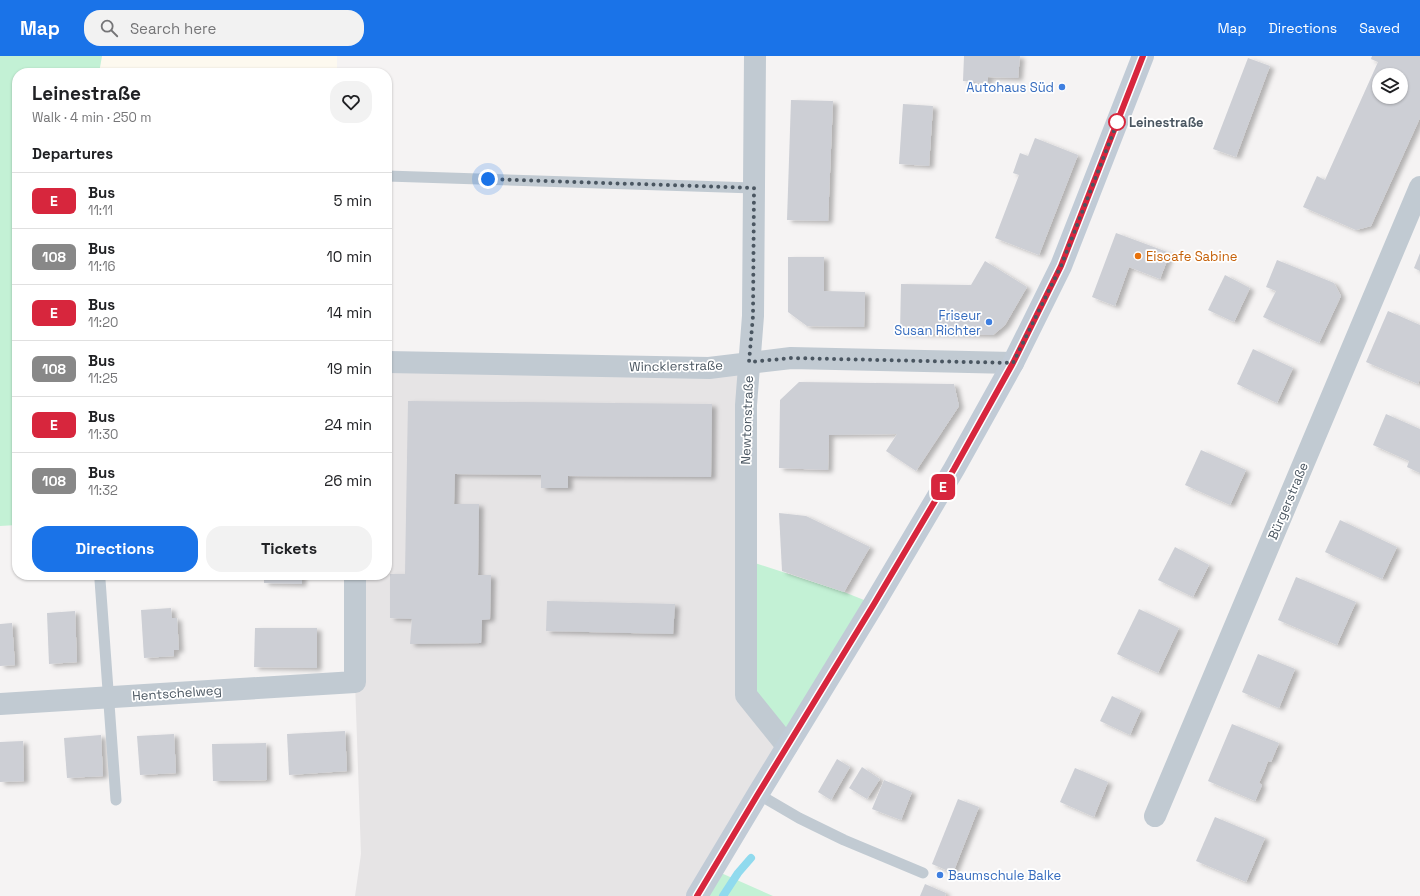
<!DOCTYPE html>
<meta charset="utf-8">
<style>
body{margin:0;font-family:"Space Grotesk",sans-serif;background:#f2f2f2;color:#202124;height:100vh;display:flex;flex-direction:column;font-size:15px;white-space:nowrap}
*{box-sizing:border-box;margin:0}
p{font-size:13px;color:#757577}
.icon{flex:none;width:22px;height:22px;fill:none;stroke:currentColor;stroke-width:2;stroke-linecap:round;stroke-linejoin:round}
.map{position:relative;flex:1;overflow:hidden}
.panel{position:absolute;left:12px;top:12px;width:380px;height:512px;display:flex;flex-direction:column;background:#fff;border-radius:16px;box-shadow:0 1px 3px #0004}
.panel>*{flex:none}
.badge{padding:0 8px;border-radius:6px;font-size:14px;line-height:26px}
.controls{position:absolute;left:1372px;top:12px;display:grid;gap:8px}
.controls a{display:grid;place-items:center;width:36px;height:36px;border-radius:50%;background:#fff;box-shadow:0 1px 3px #0004;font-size:20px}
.you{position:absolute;width:20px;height:20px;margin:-10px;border:3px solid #fff;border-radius:50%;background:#1a73e8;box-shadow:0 0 0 6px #1a73e833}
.map>.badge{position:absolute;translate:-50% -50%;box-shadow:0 0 0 2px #fff}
h2{padding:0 20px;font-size:15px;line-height:36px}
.round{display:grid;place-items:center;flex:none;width:42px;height:42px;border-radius:16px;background:#f2f2f2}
.head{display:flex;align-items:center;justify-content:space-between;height:68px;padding:0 20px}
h1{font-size:19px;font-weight:700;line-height:30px}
.primary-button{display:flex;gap:8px;margin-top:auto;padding:8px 20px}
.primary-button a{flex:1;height:46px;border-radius:16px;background:#1a73e8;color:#fff;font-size:16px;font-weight:700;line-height:46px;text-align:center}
.primary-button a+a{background:#f2f2f2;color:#202124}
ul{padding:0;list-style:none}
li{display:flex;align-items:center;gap:12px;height:56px;padding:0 20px;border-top:1px solid #e0e0e0}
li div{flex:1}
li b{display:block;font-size:15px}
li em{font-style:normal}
li .badge{min-width:44px;font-weight:700;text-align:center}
header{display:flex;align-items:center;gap:24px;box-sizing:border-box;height:56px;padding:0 20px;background:#1a73e8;color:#fff}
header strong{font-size:19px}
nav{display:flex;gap:22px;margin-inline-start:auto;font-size:14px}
.search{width:280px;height:36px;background:#f2f2f2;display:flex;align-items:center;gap:10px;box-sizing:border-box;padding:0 14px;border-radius:16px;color:#757577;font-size:15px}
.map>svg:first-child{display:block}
.commercial{fill:#fdf9ef}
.education{fill:#e6e4e5}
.green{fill:#c3f1d5}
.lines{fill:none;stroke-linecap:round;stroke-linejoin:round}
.stream{stroke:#90daee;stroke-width:8}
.building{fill:#cdcfd5;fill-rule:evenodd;filter:url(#shadow)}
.lane{stroke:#c1cad2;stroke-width:11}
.street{stroke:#c1cad2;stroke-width:22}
.secondary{stroke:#c1cbd6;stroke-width:22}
.line-casing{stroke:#fff;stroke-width:9}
.line{stroke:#d7263d;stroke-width:6}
.walk{stroke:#4a5661;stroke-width:4;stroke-dasharray:0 7.2}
.shop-dot{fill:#3f7fe0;stroke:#fff;stroke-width:1.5}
.stop-dot{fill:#fff;stroke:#d7263d;stroke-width:2}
.food-dot{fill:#e8710a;stroke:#fff;stroke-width:1.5}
.labels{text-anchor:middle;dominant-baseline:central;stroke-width:3.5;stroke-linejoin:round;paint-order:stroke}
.shop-label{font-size:13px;fill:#366cbe;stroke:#fff;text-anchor:end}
.stop-label{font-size:13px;font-weight:bold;fill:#4a5661;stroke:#fff;text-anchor:start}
.food-label{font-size:13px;fill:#c56008;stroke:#fff;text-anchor:start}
.street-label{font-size:13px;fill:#4a5661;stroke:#fff}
</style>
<header>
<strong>Map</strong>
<div class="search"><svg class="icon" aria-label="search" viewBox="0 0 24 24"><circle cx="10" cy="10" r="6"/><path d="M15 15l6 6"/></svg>Search here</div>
<nav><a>Map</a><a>Directions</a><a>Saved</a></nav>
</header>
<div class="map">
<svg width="1420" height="840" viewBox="0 0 1420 840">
<defs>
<filter id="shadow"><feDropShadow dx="4.5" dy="2.5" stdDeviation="2" flood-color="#0004"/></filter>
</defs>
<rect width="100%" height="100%" fill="#f5f3f3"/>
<path class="commercial" d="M102 0H337V17H99Z"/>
<path class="education" d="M387 306H749L746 616 787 690 697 840H355L361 798 355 626V519H387Z"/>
<g class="green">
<path d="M0 0H102L99 17H17V469L0 470Z"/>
<path d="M746 504 844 536 874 548 787 690 746 639Z"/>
<path d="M712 813 773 840H697Z"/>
</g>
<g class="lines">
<path class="stream" d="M723 840 738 817 751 802"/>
</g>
<g class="building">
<path d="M964 0H1020L1018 22 988 21V27L963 25Z"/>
<path d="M1372 0H1420V62L1371 170 1356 174 1303 151 1317 120 1325 124 1378 6 1371 3ZM1379 19H1401V41H1379Z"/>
<path d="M1248 2 1270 10 1236 101 1213 93Z"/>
<path d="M791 44 833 45 828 165 787 164Z"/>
<path d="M903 48 933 50 929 110 899 108Z"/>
<path d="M1035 82 1078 99 1039 199 995 182 1019 119 1013 117 1020 97 1028 100Z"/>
<path d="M1116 177 1170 197 1160 223 1129 211 1115 250 1092 241Z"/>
<path d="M1420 197V215L1414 212Z"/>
<path d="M788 201H824V235L865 236 864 271 807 270 788 256Z"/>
<path d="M1277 204 1334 227 1341 240 1319 287 1263 261 1276 235 1266 231Z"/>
<path d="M985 205 1027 231 1005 269 993 279 900 277 901 228 971 229Z"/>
<path d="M1225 219 1250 232 1234 266 1208 254Z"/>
<path d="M1388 255 1420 269V323L1418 328 1366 306Z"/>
<path d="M1253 293 1293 312 1277 347 1237 328Z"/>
<path d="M799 326 954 328 959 350 916 415 886 395 897 378 829 379 828 414 779 412 780 344Z"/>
<path d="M408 345 712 348 711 421 568 420V432H541V419L455 418 454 448H479L478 519H491L490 563 482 564 481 587 410 588 412 563 390 562V518H405Z"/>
<path d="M1386 358 1420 373V417L1407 411 1409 405 1373 389Z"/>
<path d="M1201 394 1246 414 1230 449 1185 429Z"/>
<path d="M779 457 806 460 870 491 844 536 782 515Z"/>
<path d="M1340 464 1397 491 1382 523 1325 496Z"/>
<path d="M1175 491 1209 509 1193 541 1158 524Z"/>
<path d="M264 519H302V528L264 527Z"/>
<path d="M1296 521 1356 546 1337 589 1278 564Z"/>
<path d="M547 545 675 548 673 578 546 575Z"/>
<path d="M171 552 172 562H177L179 594H174V600L144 602 141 554Z"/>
<path d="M1139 553 1179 572 1158 617 1117 598Z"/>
<path d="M75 555 77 606 49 608 47 557Z"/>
<path d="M12 567 15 609 0 610V568Z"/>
<path d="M255 572H317V612L254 611Z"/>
<path d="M1258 598 1295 613 1279 652 1242 636Z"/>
<path d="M1112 640 1141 654 1130 679 1100 665Z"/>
<path d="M1232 668 1279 687 1271 706 1268 705 1264 716 1259 727 1262 729 1255 745 1208 725Z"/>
<path d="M345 675 347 715 289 719 287 678Z"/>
<path d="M174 678 176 717 140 719 137 680Z"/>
<path d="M101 679 103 720 67 722 64 682Z"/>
<path d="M23 685 24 725 0 726V686Z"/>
<path d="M266 687 267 724 213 725 212 688Z"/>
<path d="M837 703 850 711 831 744 818 736Z"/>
<path d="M862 711 880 723 867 743 849 732Z"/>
<path d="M1075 712 1108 726 1094 761 1060 746Z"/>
<path d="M884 724 912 736 901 764 872 753Z"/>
<path d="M958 743 979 751 953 817 932 808Z"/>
<path d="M1215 761 1265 782 1246 826 1196 805Z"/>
<path d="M925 828 946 837 945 840H920Z"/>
</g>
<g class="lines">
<g class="lane">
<path d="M387 120 754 132"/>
<path d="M100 524 116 744"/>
<path d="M758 738 799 762 844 784 923 817"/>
</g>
<g class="street">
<path d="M755 0 753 260 746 349V639L787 690"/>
<path d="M387 306 709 312 791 302 1013 307"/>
<path d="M0 648 355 626V519"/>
<path d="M1155 760 1420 131"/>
</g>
<path class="secondary" d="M697 840 758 738 874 548 954 413 1013 307 1061 210 1143 0"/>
</g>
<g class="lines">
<g class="line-casing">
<path id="line" d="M697 840 758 738 874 548 954 413 1013 307 1061 210 1143 0"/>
</g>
<use href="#line" class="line"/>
<path class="walk" d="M488 123 754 132 753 260 749 306 791 302 1013 307 1061 210 1119 62 1117 66"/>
</g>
<g class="shop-dot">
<circle cx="1062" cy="31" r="4"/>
<circle cx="989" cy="266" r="4"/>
<circle cx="940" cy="819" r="4"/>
</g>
<circle class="stop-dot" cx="1117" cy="66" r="8"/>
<circle class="food-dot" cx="1138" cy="200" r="4"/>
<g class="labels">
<g class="shop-label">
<text x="1054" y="31">Autohaus Süd</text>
<text x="981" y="259">Friseur<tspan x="981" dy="15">Susan Richter</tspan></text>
<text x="948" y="819" text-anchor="start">Baumschule Balke</text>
</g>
<g class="stop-label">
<text x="1129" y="66">Leinestraße</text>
</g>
<g class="food-label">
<text x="1146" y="200">Eiscafe Sabine</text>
</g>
<g class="street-label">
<text transform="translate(676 310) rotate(-1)">Wincklerstraße</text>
<text transform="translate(747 364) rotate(-88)">Newtonstraße</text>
<text transform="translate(1288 445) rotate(-67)">Bürgerstraße</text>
<text transform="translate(177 637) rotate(-4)">Hentschelweg</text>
</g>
</g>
</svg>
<div class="controls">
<a><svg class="icon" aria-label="layers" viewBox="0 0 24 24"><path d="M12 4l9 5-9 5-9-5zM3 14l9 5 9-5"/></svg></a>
</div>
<div class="you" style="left:488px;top:123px"></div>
<b class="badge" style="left:943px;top:431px;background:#d7263d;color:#fff">E</b>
<section class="panel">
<div class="head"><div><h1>Leinestraße</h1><p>Walk · 4 min · 250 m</p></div><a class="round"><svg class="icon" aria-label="heart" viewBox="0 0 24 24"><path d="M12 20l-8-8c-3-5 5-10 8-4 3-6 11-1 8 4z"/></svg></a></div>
<h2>Departures</h2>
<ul>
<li><span class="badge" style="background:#d7263d;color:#fff">E</span><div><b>Bus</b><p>11:11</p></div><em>5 min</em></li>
<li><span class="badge" style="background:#888;color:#fff">108</span><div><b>Bus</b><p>11:16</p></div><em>10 min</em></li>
<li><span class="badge" style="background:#d7263d;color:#fff">E</span><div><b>Bus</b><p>11:20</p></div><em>14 min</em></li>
<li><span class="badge" style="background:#888;color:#fff">108</span><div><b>Bus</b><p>11:25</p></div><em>19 min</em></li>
<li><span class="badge" style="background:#d7263d;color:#fff">E</span><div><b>Bus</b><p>11:30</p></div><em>24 min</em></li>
<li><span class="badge" style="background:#888;color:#fff">108</span><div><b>Bus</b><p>11:32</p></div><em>26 min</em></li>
</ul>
<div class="primary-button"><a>Directions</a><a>Tickets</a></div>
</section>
</div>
